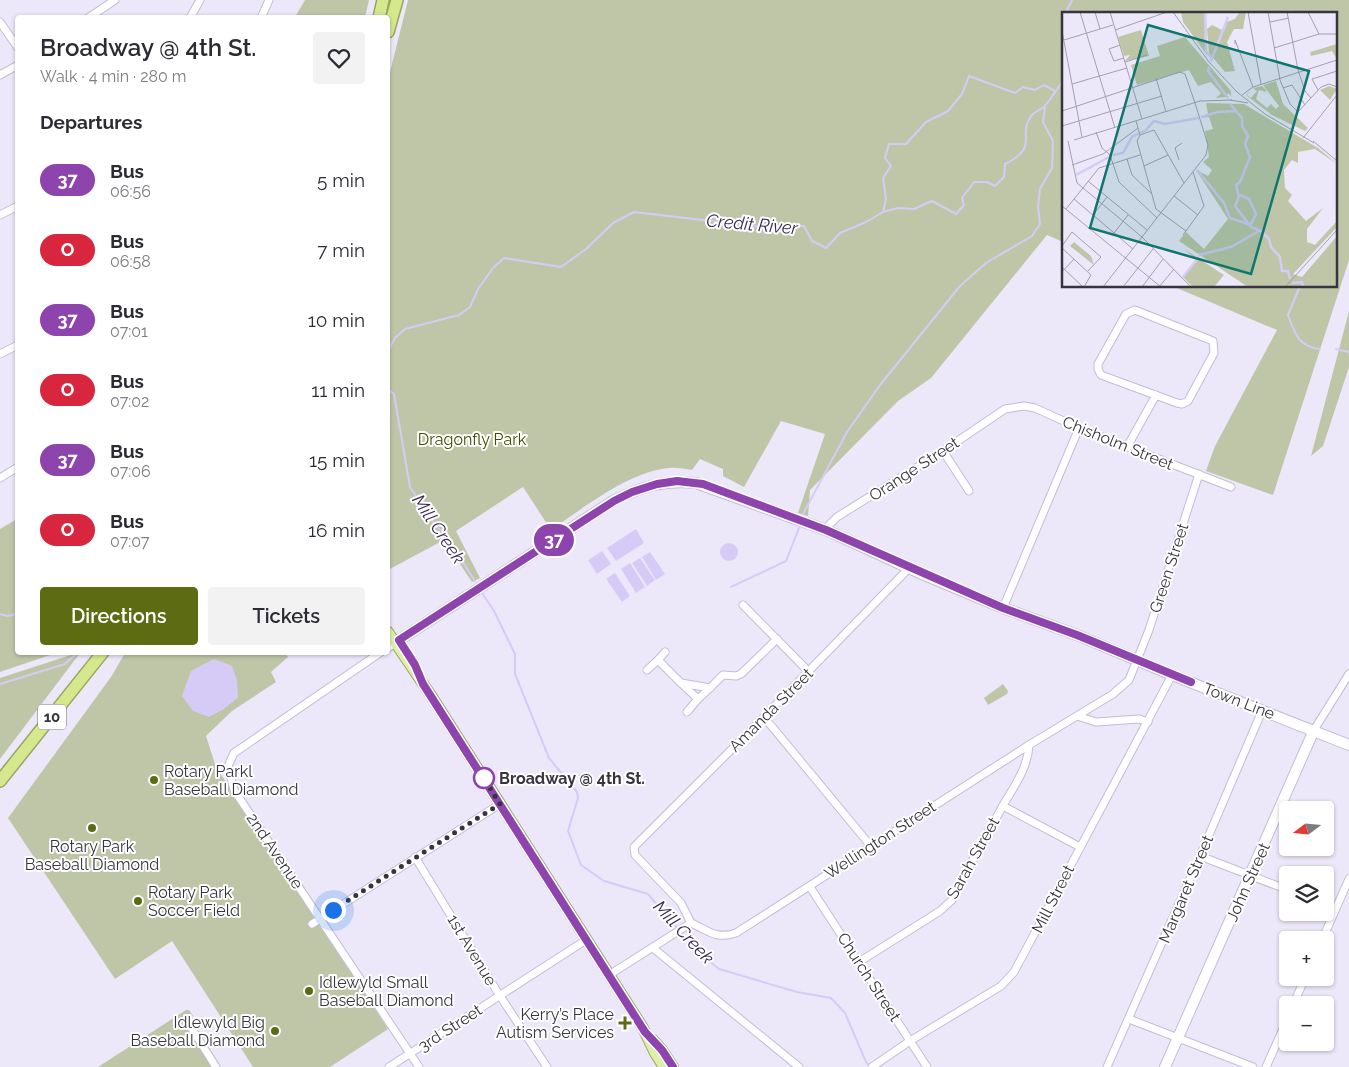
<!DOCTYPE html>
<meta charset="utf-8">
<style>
body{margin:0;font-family:Raleway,sans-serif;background:#f2f2f3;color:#2b2b33;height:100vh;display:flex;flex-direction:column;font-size:19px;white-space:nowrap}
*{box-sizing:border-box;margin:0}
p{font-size:16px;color:#7c7c81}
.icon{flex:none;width:28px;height:28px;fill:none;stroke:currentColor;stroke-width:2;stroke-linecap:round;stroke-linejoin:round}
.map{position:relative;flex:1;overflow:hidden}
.panel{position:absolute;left:15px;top:15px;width:375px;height:640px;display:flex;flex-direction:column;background:#fff;border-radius:5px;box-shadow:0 1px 4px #0004}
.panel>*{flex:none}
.badge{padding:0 10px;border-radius:16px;font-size:18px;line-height:32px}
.needle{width:32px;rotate:254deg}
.buttons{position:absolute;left:1279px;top:801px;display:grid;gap:10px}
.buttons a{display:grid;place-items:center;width:55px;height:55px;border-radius:5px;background:#fff;box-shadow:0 1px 4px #0004;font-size:25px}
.you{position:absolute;width:25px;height:25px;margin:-12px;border:4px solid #fff;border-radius:50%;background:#1a73e8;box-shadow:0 0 0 8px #1a73e833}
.map>.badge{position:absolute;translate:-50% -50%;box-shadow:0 0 0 2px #fff}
h2{padding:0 25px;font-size:19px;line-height:45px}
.round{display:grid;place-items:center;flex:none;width:52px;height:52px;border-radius:5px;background:#f2f2f3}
.overview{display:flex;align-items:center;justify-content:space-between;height:85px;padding:0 25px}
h1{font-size:24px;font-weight:600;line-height:38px}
.action{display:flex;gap:10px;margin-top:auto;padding:10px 25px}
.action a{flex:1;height:58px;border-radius:5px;background:#5d6b13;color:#fff;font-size:20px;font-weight:600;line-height:58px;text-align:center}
.action a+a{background:#f2f2f3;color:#2b2b33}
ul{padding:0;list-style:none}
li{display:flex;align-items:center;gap:15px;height:70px;padding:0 25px}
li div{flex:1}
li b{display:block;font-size:19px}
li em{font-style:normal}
li .badge{min-width:55px;font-weight:700;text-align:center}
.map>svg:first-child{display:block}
.green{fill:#bfc6a7;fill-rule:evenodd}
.water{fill:#d6cbf7}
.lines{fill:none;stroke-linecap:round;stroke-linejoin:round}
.stream{stroke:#d6cbf7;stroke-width:2}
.minor-casing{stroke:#c2bcd8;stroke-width:9}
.secondary-casing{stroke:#c2bcd8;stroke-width:12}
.primary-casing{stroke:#98a560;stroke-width:12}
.trunk-casing{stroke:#98a560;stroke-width:14}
.minor{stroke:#fff;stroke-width:7}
.secondary{stroke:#fff;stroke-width:10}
.primary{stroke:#e0eeaa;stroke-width:10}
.trunk{stroke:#d6e88e;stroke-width:11}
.line-casing{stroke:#fff;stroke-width:11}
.line{stroke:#8e44ad;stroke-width:8}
.walk{stroke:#37343f;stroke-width:5;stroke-dasharray:0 9}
.stop-dot{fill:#fff;stroke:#8e44ad;stroke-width:2.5}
.poi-dot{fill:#5d6b13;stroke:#fff;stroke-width:2}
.labels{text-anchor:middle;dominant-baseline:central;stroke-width:4;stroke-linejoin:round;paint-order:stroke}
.shield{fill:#fff;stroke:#737179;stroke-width:1}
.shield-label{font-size:15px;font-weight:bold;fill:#37343f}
.park-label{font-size:16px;fill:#424d04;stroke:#fff}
.street-label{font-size:16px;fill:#37343f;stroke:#fff}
.poi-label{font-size:16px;fill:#37343f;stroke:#fff;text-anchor:start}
.stop-label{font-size:16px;font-weight:bold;fill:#37343f;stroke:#fff;text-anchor:start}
.water-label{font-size:18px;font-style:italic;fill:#38275c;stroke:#fff}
.inset-river{fill:none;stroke:#d6cbf7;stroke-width:2.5}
.inset-road{fill:none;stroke:#a4a0af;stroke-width:1}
.view{fill:#0f766e;fill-opacity:0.15;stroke:#0f766e;stroke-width:2.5}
.inset-edge{fill:none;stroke:#37343f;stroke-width:2.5}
</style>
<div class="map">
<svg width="1349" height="1067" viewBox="0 0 1349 1067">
<rect width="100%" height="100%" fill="#ece8fa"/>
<g class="green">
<path d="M305 0H369L365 17H295Z"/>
<path d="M408 0H1349V260L1273 495 1206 471 1215 446 1277 330 1172 286H1335V14H1063V242L1047 235 931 378 898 401 810 490 808 516 798 513 825 434 781 421 744 487 723 476V469L700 459 692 470C685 469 676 467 669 468 628 472 585 507 551 530L523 487 456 531 480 578 472 582 444 540 388 570V80Z"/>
<path d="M1349 311V367L1323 446 1311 456Z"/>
<path d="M17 519 18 652 56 653 0 672V529Z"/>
<path d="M77 653H80L0 759V678Z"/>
<path d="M125 653H285L288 657 271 672 276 682 232 711 206 736 216 767 388 1029 330 1067H253L172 941 115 979 8 818 111 677ZM191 671 238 697 222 710Z"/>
<path d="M1003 684 1008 691 1007 694 988 705 984 698Z"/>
<path d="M186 1010H189L193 1016 188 1019 186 1015 182 1018 213 1067H98Z"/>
</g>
<g class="water">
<path d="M636 529 644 543 616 561 607 548Z"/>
<circle cx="729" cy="552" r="9"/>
<path d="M602 551 611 564 597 574 588 560Z"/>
<path d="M650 552 665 574 656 580 642 557Z"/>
<path d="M640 558 655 580 647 586 632 563Z"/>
<path d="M630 563 645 587 636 593 621 569Z"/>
<path d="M615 573 630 596 622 602 606 579Z"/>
<path d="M214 659 232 666 237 681 238 697 222 710 209 717 193 711 182 696 191 671Z"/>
</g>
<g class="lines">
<g class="stream">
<path d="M1065 14 1072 0"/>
<path d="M883 212 886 199 883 178 891 166 885 158 889 144H906L926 122 948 111 962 94 969 76 1015 93 1023 87 1035 90 1044 85 1055 91"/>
<path d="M1300 286 1288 315C1295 333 1298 347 1320 349"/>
<path d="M1336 349 1349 352"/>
<path d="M388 351 395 338 405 329 459 315 470 307 478 289 493 268 504 258 561 267 586 249 613 223 634 212 754 226H804L812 241 826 248 840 233 866 222 883 212 898 208 914 209 932 201 956 214 964 205 962 198 974 182H987L995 186 1004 177 1005 164C1040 147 1017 136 1031 116 1034 112 1040 110 1044 107 1050 100 1057 89 1063 81V78"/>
<path d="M388 389 394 394 410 487 436 526 444 533 475 581"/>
<path d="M803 514 847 432 880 385 960 286 986 263 1032 236 1040 224 1038 207 1040 189 1052 168 1053 141 1043 122 1045 106"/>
<path d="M731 587 786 561 799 528"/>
<path d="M482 593 494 611 515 654V674L549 758 577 792 578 798 568 831 581 865 604 881 648 894 677 928"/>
<path d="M0 614 7 616 18 614"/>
<path d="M0 684 65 664 78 652"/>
<path d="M680 932 695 949 719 969 797 992 831 998 845 1013 866 1062 871 1067"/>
</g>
<g class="minor-casing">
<g id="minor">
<path d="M88 18 115 0"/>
<path d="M190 18 200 0"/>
<path d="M261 18 269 0"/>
<path d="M0 22 18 48"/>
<path d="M0 75 18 65"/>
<path d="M0 215 18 206"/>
<path d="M1135 310 1213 341 1214 353 1188 401 1182 404 1177 403 1101 375 1098 369V364L1126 314Z"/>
<path d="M0 354 18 345"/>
<path d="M1127 447 1156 395"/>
<path d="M943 451 969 491"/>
<path d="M0 478 18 467"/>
<path d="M826 530 828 526 837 517 943 451 1005 409 1024 406 1035 408 1079 428 1231 487"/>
<path d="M743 605 809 672"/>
<path d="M1003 608 1079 428"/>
<path d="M388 648 395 643"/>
<path d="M381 652 234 753 228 766 234 790 419 1067"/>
<path d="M665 652 658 660 681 683 710 688 723 675 736 676 741 674 777 639"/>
<path d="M647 670 658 660"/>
<path d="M681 683 698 699 710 688"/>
<path d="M687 712 698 699"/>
<path d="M1077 716 1096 722 1139 719 1148 722"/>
<path d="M764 717 870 845"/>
<path d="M1314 730 1349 674"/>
<path d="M1003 806 1080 847"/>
<path d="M1200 856 1288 890"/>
<path d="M415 857 500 996 547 1067"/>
<path d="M810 887 927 1067"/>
<path d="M1325 904 1335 909"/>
<path d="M691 923C708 930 715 940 736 933L1029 745 1113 694 1129 680 1149 630 1199 474"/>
<path d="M691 923 681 903 635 855 634 847 764 717 910 567"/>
<path d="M312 924 500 804"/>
<path d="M1322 940 1349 879"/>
<path d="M653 948 799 1067"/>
<path d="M859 962 940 911 952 900C967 870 983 841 1000 811 1011 790 1028 770 1029 745"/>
<path d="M609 975 691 923"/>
<path d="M1293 1005 1305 978"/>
<path d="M1129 1019 1253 1067"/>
<path d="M187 1021 216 1067"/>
<path d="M389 1067 586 940"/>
<path d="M872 1067 910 1041 1001 986 1014 972 1172 675"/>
<path d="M1107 1067 1200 856 1262 711"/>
<path d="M1266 1067 1288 1018"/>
</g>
</g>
<g class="secondary-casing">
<g id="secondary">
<path d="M395 643 613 501C642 486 664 480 696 483L826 530 924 575 1003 608 1077 635 1172 675 1349 745"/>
<path d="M1165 1067 1314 730"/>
</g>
</g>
<g class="primary-casing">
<g id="primary">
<path d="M388 632 430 694 643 1028 655 1053 664 1067"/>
<path d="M653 1040 662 1050 673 1067"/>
</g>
</g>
<g class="trunk-casing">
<g id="trunk">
<path d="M379 18 383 0"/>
<path d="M388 32 397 0"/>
<path d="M0 781 103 652"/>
</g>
</g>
<use href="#minor" class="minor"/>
<use href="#secondary" class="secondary"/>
<use href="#primary" class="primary"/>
<use href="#trunk" class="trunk"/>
</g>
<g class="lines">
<g class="line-casing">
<path id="line" d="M673 1067 662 1050 645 1032 423 684 415 665 399 640 614 501 632 492 657 484 677 481 703 484 826 530 1003 608 1077 635 1191 682"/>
</g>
<use href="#line" class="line"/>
<path class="walk" d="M333 910 500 804 480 772 484 778"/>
</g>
<circle class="stop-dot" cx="484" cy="778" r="10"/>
<g class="poi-dot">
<circle cx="154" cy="780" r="5"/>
<circle cx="92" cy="828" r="5"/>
<circle cx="138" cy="901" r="5"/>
<circle cx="309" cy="991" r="5"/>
<path d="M622.5 1015.5h5v5h5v5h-5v5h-5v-5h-5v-5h5z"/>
<circle cx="275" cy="1031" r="5"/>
</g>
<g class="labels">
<rect class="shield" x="38" y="704.5" width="28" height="25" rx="4"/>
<g class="shield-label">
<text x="52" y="717">10</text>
</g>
<g class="park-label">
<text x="472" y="439">Dragonfly Park</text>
</g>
<g class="street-label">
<text transform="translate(1118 443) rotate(22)">Chisholm Street</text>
<text transform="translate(914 469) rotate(-33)">Orange Street</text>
<text transform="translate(1169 568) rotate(-72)">Green Street</text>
<text transform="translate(1239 701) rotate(21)">Town Line</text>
<text transform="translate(771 710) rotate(-45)">Amanda Street</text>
<text transform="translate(880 840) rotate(-33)">Wellington Street</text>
<text transform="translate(275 851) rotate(56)">2nd Avenue</text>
<text transform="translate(973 858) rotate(-61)">Sarah Street</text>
<text transform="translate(1248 882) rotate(-66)">John Street</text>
<text transform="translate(1186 889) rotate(-67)">Margaret Street</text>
<text transform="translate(1053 899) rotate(-63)">Mill Street</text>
<text transform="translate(472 950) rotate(59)">1st Avenue</text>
<text transform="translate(869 977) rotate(57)">Church Street</text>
<text transform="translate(450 1028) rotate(-33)">3rd Street</text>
</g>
<g class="poi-label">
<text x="164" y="771">Rotary Parkl<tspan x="164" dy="18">Baseball Diamond</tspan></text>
<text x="92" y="846" text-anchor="middle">Rotary Park<tspan x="92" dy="18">Baseball Diamond</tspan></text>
<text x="148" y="892">Rotary Park<tspan x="148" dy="18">Soccer Field</tspan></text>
<text x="319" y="982">Idlewyld Small<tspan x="319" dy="18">Baseball Diamond</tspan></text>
<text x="614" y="1014" text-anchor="end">Kerry’s Place<tspan x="614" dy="18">Autism Services</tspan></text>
<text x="265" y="1022" text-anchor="end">Idlewyld Big<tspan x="265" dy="18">Baseball Diamond</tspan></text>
</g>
<g class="stop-label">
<text x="499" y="778">Broadway @ 4th St.</text>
</g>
<g class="water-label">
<text transform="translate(752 224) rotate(5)">Credit River</text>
<text transform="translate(439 529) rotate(56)">Mill Creek</text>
<text transform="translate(684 932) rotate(47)">Mill Creek</text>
</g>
</g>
<g transform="translate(1062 12)">
<rect width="275" height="275" fill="#ece8fa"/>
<path d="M119 0H144L145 43 121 10ZM178 0H184L181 17H172L165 30 173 59 163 60 147 41 145 17 150 13 162 19 165 10 173 7ZM79 18 87 44 63 49 68 43 62 44 56 25ZM123 25 169 79V84L166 81 164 85 154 86 159 81 149 70 136 74 127 58 75 73 69 53 98 44 95 34ZM275 32V47L270 39 249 44 248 40ZM214 69 221 92 246 116 243 119 210 103 184 83 188 79 185 83 189 86 195 79 191 76 200 74 204 78V80L197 78 194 87 205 96 209 92 214 97 217 94 201 73ZM267 74 275 77 268 88 258 78ZM144 91 182 92 256 136 275 152 253 137 236 140V151L230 148 222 158 223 176 230 183 226 189 244 209 261 196 245 217V230L253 233 275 209V215L231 262 240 265 275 224V275H186L117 229 124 220 142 237 166 207 134 158 146 164 150 158 141 150 147 145 143 119 151 117 147 105 139 106 146 102ZM12 230 29 244 32 253 8 234ZM122 237 162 263 152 275H131L121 265 135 248Z" fill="#bfc6a7"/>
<path class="inset-river" d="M143 0 144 40 151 47M149 49 166 5M147 55 146 59 166 86M168 92 180 106V114L186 124 183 132 188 145 178 170 174 173 177 185 173 194 189 215 199 219 207 227 209 235 218 245 220 259H226L228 267M139 105 156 100 174 99M51 143 61 141 70 125 84 118 92 109 103 112 137 106M135 158 162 191 168 206 186 212M14 163 47 145M178 183 187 187 194 202 188 214M137 243 169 235 197 219M121 265 137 245M230 271 240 270 241 275"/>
<path class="inset-road" d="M18 0 53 116M33 0 38 17M48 0 80 107M111 0 147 50 175 80 203 102 252 131M186 0 199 72M206 0 218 68 228 92 236 100 259 75 267 72 275 75M225 0 236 58 243 79 249 86M246 0 257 22M208 10 227 6M53 18 105 0M0 19 20 125M2 28 51 13M173 32V28L191 75M58 33 47 37 52 49 62 46M212 36 257 22H275M63 50 85 43M94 66 104 100M10 72 65 56M221 76 230 73 243 93M256 78 250 67 275 59M180 83 191 75 275 48M168 88 186 91M0 99 118 60 123 62 133 91M74 109 78 123 75 129 94 197 124 219M0 114 100 84M34 120 40 136 48 143 57 170 95 206M78 123 92 118 122 171M241 126 275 83M12 128 138 89 170 88M6 129 15 171 80 225M251 129 275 149M65 147 70 163 90 182M117 148 113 136 120 131M10 153 41 142 76 116M82 154 106 143M26 169 85 218M112 184 136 203M12 187 71 237M0 194 99 275M4 197 37 156 78 143M31 203 45 185M52 221 66 203M121 223 142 194 131 160M80 225 129 275M0 234 10 220 39 245 26 259M0 236 29 263 22 275M0 255 21 275M0 260 12 247M41 275 144 143 146 133 133 91M61 275 91 237M80 275 101 247M97 275 112 257M223 275 275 218"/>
<path class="view" d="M86 13 247 59 189 262 28 216Z"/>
<rect width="275" height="275" class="inset-edge"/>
</g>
</svg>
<div class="buttons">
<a><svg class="needle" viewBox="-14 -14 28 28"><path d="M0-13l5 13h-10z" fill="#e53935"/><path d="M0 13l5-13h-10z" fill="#7c7c81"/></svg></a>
<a><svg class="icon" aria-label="layers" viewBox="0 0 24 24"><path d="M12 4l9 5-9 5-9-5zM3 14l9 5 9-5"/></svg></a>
<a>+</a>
<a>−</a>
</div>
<div class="you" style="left:333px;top:910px"></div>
<b class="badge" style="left:554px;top:540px;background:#8e44ad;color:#fff">37</b>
<section class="panel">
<div class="overview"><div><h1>Broadway @ 4th St.</h1><p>Walk · 4 min · 280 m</p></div><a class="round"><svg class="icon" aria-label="heart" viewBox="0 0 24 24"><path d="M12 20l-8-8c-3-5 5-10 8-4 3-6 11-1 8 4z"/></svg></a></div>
<h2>Departures</h2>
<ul>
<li><span class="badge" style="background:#8e44ad;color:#fff">37</span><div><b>Bus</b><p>06:56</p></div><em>5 min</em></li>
<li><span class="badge" style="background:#d7263d;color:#fff">O</span><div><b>Bus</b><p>06:58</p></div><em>7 min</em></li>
<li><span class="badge" style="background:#8e44ad;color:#fff">37</span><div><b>Bus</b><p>07:01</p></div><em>10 min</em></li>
<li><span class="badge" style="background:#d7263d;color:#fff">O</span><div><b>Bus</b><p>07:02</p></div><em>11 min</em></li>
<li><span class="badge" style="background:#8e44ad;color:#fff">37</span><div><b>Bus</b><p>07:06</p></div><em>15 min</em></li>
<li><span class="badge" style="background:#d7263d;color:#fff">O</span><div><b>Bus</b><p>07:07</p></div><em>16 min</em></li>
</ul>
<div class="action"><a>Directions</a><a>Tickets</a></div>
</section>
</div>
